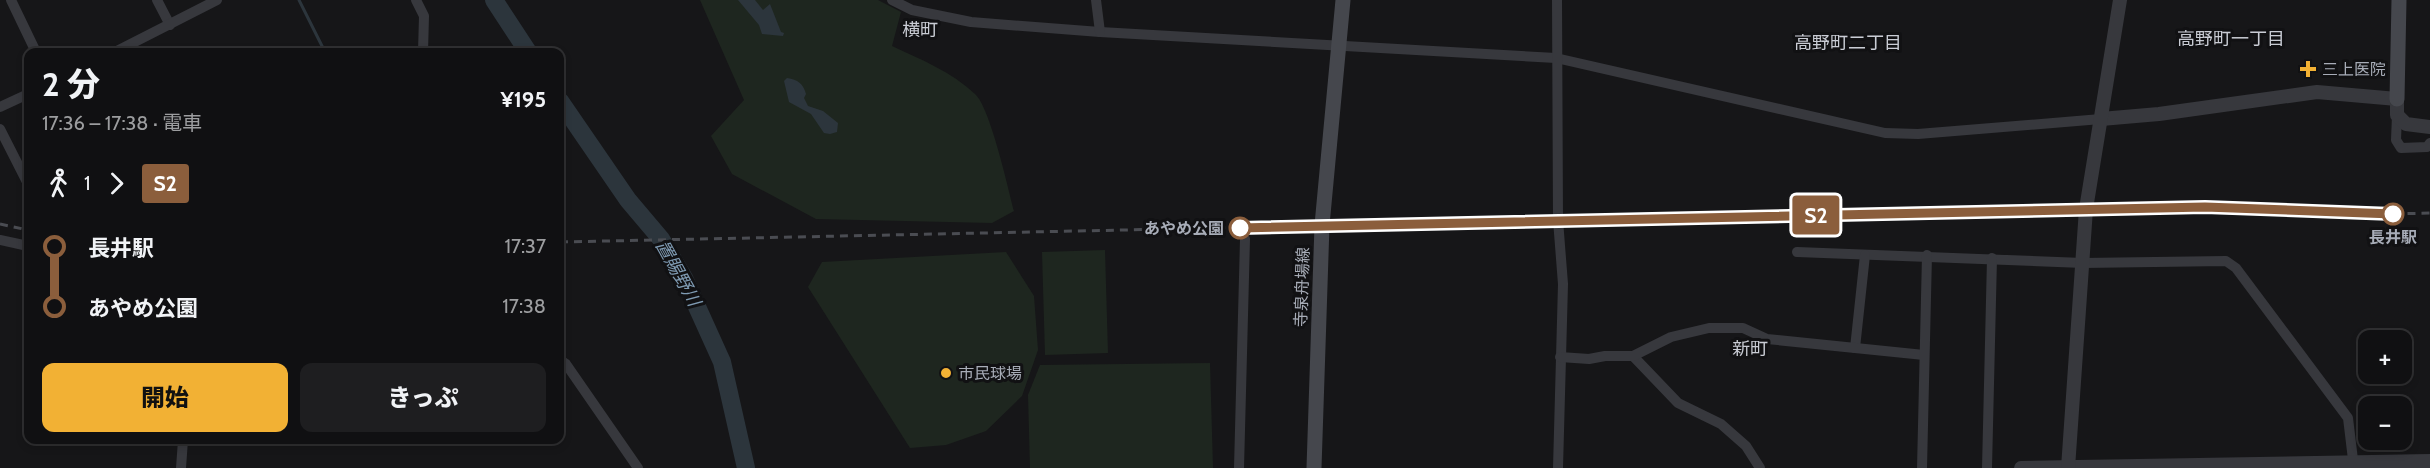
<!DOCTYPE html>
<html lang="ja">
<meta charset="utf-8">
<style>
body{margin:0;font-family:Cabin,"Noto Sans JP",sans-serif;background:#1e1e20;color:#f1f3f6;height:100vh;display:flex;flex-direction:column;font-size:22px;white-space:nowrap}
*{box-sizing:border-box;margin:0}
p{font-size:20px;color:#9c9d9f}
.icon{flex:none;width:33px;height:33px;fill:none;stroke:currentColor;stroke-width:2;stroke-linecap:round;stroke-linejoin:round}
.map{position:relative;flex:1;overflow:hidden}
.drawer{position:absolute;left:24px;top:48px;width:540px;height:396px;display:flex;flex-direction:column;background:#101012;border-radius:12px;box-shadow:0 3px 9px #0003,0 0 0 2px #303032}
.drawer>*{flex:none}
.badge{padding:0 12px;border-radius:4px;font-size:21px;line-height:39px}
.fabs{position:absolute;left:2358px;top:330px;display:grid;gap:12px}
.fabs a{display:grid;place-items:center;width:54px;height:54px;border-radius:12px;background:#101012;box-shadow:0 3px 9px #0003,0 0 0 2px #303032;font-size:30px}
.map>.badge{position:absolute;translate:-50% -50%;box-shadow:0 0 0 3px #fff}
.legs{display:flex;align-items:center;gap:9px;height:66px;padding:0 18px;font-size:20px}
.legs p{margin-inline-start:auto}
.summary{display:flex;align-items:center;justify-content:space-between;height:102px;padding:0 18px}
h1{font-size:33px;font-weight:800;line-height:45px}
.button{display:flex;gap:12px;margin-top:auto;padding:12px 18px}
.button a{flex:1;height:69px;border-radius:12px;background:#f2b134;color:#111;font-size:24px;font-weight:800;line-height:69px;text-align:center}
.button a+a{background:#1e1e20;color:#f1f3f6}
ul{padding:0 18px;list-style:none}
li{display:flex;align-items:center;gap:21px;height:60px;font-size:22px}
li i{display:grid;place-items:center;width:9px;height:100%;margin:0 8px;background:currentColor}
li i::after{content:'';width:15px;height:15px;margin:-8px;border:4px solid;border-radius:50%;background:#101012}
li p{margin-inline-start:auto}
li:first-child i{background:linear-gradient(#0000 50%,currentColor 0)}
li:last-child i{background:linear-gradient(currentColor 50%,#0000 0)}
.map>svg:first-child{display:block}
.green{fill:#1e261f}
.water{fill:#2c353c}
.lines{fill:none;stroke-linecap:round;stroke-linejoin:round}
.stream{stroke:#2c353c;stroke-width:3}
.river{stroke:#2c353c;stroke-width:18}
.minor{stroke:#37383d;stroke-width:10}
.tertiary{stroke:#37383d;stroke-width:14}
.secondary{stroke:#45474d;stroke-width:15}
.rail{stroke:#4a4c52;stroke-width:3;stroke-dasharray:8 6;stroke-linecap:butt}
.line-1-casing{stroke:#fff;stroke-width:14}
.line-1{stroke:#8b5e3c;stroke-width:9}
.poi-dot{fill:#f2b134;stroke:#111113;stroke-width:2}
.stop-1-dot{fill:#fff;stroke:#8b5e3c;stroke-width:3}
.labels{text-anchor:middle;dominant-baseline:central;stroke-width:6;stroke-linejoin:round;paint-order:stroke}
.poi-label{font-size:16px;fill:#a8adb8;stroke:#111113;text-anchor:start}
.stop-label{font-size:16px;font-weight:bold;fill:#a8adb8;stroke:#111113;text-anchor:end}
.street-label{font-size:16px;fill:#a8adb8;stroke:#111113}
.neighbourhood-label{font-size:18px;fill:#c9ccd4;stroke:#111113}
.water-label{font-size:18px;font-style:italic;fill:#7f9bb3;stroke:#111113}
</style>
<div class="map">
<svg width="2430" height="468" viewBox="0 0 2430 468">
<rect width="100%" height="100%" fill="#161618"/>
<g class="green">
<path d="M700 0H878L901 12 892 46C920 59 952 72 975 94 990 107 1008 188 1014 211L992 223 816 219 732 174 711 136 744 100Z"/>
<path d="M1105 250 1108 353 1045 355 1042 252Z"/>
<path d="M1006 252 1034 296 1038 350 1022 396 986 431 946 445 910 448 808 287 822 262Z"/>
<path d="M1210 363 1213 468H1030L1028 395 1040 365Z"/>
</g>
<g class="water">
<path d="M738 0H755L763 10 770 4 781 32 784 33 783 36 762 34 759 25Z"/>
<path d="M787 78C798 80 803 83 806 94L804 98 808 106 823 111 838 123 837 132 830 134 824 133 811 114 789 102 784 81Z"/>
</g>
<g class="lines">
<path class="stream" d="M299 0 325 52"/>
<g class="river">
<path d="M494 0 528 52"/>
<path d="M560 101 628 200 661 239 684 278 722 362 746 468"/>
</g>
<g class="minor">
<path d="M11 0 36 52"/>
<path d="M157 0 170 25"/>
<path d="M416 0 424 16 423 52"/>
<path d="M892 0 912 10 971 22 1100 32 1556 58 1885 133 1918 134 2101 119"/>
<path d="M1096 0 1100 32"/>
<path d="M1557 0 1558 220 1563 284 1558 468"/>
<path d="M115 52 217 0"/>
<path d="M0 107 28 94"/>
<path d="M2397 115 2396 140 2401 148 2427 147 2430 143"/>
<path d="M0 129 28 184"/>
<path d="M0 240 28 246"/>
<path d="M1797 252 2083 263 2226 261 2236 268 2348 418 2354 468"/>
<path d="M1855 348 1865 255"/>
<path d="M1633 356 1678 403 1721 424 1746 446 1760 468"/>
<path d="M1560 357 1589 359 1605 356H1633L1671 337 1709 328H1743L1767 339 1924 355"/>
<path d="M560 360 566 364 638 468"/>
<path d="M181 468 183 440"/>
<path d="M1239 468 1245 239"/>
<path d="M1922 468 1927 255"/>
<path d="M1987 468 1992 258"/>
</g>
<g class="tertiary">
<path d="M2101 119 2159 114 2317 92 2397 99V115L2406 124 2430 127"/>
<path d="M2021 468 2430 461"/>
<path d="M2068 468 2086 209 2120 0"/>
</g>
<g class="secondary">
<path d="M2397 99 2399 0"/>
<path d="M1314 468 1322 225 1343 0"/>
</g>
<g class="rail">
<path d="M0 224 28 230"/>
<path d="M560 242 2205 207 2393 214 2430 213"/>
</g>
</g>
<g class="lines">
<g class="line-1-casing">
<path id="line-1" d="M1240 228 2205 207 2393 214"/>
</g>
<use href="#line-1" class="line-1"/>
</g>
<g class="poi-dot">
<path d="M2305 60h6v6h6v6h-6v6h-6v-6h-6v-6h6z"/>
<circle cx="946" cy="373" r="6"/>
</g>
<g class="stop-1-dot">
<circle cx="2393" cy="214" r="10"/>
<circle cx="1240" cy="228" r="10"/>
</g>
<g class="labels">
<g class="poi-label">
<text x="2322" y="69">三上医院</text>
<text x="958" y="373">市民球場</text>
</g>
<g class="stop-label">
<text x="1224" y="228">あやめ公園</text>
<text x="2393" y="237" text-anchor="middle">長井駅</text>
</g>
<g class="street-label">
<text transform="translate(1302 287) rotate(-88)">寺泉舟場線</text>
</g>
<g class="neighbourhood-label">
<text x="920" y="30">横町</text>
<text x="2231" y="39">高野町一丁目</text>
<text x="1848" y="43">高野町二丁目</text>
<text x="1750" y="349">新町</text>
</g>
<g class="water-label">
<text transform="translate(678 273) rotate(61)">置賜野川</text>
</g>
</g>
</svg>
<div class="fabs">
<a>+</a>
<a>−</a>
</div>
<b class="badge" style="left:1816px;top:215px;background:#8b5e3c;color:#fff">S2</b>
<section class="drawer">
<div class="summary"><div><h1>2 分</h1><p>17:36 – 17:38 · 電車</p></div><b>¥195</b></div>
<div class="legs"><svg class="icon" aria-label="walk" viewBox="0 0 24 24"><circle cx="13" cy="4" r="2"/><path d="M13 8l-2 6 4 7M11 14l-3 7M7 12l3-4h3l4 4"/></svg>1<svg class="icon" aria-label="forward" viewBox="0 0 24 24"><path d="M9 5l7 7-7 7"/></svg><b class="badge" style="background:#8b5e3c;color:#fff">S2</b></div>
<ul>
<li><i style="color:#8b5e3c"></i><b>長井駅</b><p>17:37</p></li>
<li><i style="color:#8b5e3c"></i><b>あやめ公園</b><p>17:38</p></li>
</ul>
<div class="button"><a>開始</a><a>きっぷ</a></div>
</section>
</div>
